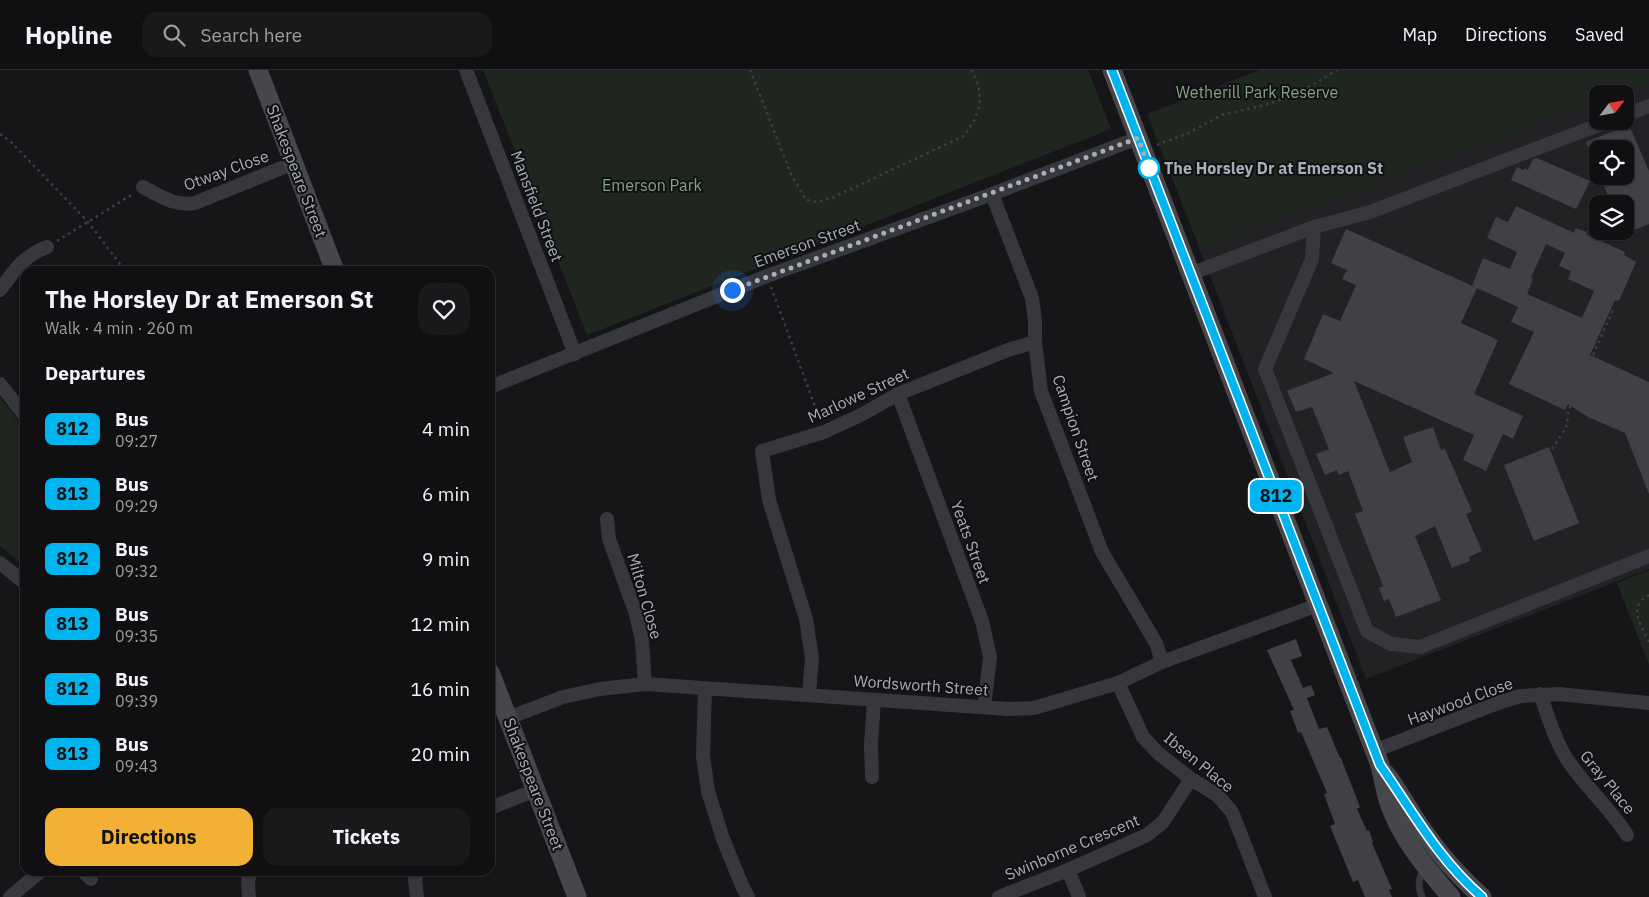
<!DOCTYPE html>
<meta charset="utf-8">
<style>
body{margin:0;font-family:"IBM Plex Sans",sans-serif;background:#19191b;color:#f1f3f6;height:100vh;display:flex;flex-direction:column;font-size:19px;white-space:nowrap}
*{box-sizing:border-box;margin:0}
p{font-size:16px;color:#9c9d9f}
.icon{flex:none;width:28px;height:28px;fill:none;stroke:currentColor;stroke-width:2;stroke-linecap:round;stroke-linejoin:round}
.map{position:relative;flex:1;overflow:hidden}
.panel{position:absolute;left:20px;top:196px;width:475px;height:610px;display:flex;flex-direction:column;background:#101012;border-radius:15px;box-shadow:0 1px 4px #0004,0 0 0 1px #303032}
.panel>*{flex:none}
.badge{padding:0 10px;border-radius:8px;font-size:18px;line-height:32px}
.needle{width:32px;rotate:59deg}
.buttons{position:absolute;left:1589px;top:15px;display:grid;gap:10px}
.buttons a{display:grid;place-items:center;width:45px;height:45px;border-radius:10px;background:#101012;box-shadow:0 1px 4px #0004,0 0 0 1px #303032;font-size:25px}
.you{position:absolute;width:25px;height:25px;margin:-12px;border:4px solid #fff;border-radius:50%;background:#1a73e8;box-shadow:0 0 0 8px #1a73e833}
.map>.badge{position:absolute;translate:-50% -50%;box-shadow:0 0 0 2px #fff}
h2{padding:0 25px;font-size:19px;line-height:45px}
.round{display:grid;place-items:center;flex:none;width:52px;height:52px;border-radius:15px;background:#19191b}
.headline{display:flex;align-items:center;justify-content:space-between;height:85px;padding:0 25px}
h1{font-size:24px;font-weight:700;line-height:38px}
.cta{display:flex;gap:10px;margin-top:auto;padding:10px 25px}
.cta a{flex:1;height:58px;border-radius:15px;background:#f2b134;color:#111;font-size:20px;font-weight:700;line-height:58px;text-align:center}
.cta a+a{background:#19191b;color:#f1f3f6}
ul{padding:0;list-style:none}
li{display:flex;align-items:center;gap:15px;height:65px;padding:0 25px}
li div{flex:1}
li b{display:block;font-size:19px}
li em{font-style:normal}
li .badge{min-width:55px;font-weight:700;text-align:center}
header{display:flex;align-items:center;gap:30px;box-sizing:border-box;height:70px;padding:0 25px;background:#101012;border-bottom:1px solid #303032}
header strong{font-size:24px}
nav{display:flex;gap:28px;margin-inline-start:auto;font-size:18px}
.search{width:350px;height:45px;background:#19191b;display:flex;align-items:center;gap:12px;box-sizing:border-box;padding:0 18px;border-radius:15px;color:#9c9d9f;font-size:19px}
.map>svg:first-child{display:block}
.built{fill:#222225;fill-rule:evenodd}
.green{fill:#1e261f}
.building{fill:#404145;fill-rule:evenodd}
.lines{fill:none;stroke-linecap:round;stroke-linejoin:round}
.path{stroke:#3d3f44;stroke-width:2.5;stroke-dasharray:2.5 4;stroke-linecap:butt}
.lane{stroke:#37383d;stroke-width:7}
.street{stroke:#37383d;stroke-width:14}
.secondary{stroke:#45474d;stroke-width:19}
.line-casing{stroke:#fff;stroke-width:11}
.line{stroke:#00b5ef;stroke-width:8}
.walk{stroke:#a8adb8;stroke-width:5;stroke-dasharray:0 9}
.stop-dot{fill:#fff;stroke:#00b5ef;stroke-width:2.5}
.labels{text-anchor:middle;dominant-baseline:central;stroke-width:4;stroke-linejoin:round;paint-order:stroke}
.park-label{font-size:16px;fill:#7fa381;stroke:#111113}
.stop-label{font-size:16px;font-weight:bold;fill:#a8adb8;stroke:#111113;text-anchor:start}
.street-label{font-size:16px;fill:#a8adb8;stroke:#111113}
</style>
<header>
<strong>Hopline</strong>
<div class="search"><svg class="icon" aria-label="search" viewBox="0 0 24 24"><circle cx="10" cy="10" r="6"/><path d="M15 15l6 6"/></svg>Search here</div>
<nav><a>Map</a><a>Directions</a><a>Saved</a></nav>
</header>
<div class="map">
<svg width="1649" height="827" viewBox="0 0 1649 827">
<rect width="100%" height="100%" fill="#161618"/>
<path class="built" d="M1649 0V499L1366 609 1161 79ZM1598 24H1625V51H1598ZM1598 79H1625V106H1598ZM1598 134H1625V161H1598Z"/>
<g class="green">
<path d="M483 0H1088L1111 59 587 265Z"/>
<path d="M1260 0H1649V12L1617 24H1598L1597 31 1200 179 1147 44Z"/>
<path d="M0 327 25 360V497L0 476Z"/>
<path d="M1649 500V595L1617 513Z"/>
</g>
<g class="building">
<path d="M1629 55 1649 101V154L1625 164V134H1611L1600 106H1625V79H1598L1597 100 1586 72Z"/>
<path d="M1537 88 1590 111 1576 139 1511 110 1517 97 1524 100 1525 98 1528 100 1533 89Z"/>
<path d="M1516 136 1574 163 1576 158 1587 162 1586 164 1625 182 1624 185 1636 192 1619 231 1615 230 1590 285 1649 312V424L1625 363 1588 347 1568 334 1565 340 1509 314 1534 262 1511 252 1518 237 1477 218 1461 253 1498 270 1474 324 1523 346 1513 369 1503 364 1486 401 1463 390 1474 365 1354 311 1390 402 1412 392 1403 367 1433 357 1441 380 1445 379 1472 441 1466 444 1482 481 1469 487 1470 491 1452 498 1435 456 1415 466 1441 530 1396 547 1389 529 1384 531 1379 518 1383 516 1355 444 1363 441 1348 401 1339 405 1337 400 1325 405 1316 384 1329 379 1312 337 1296 342 1287 321 1334 303 1304 289 1323 244 1340 251 1356 215 1342 209 1347 200 1331 193 1346 159 1475 217 1472 216 1483 188 1510 199 1517 182 1487 168 1496 147 1508 152ZM1546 174 1565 183 1559 196 1571 201 1568 209 1594 221 1582 248 1527 224 1533 209 1531 208Z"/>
<path d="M1549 377 1579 453 1534 471 1504 395Z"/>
<path d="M1296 569 1302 586 1291 590 1303 618 1311 615 1315 625 1307 628 1319 659 1327 657 1340 688H1341L1360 737 1357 739 1367 761 1369 760 1373 772 1372 773 1392 819 1389 820 1392 827H1365L1358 810 1353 812 1330 756 1335 754 1324 724 1327 723 1301 662 1298 663 1290 641 1294 640 1267 580Z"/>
</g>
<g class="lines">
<g class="path">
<path d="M750 0 791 104 806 130 818 132 834 127 964 66C981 43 985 27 972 0"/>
<path d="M0 64 11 72 89 153 125 201"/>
<path d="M1157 75 1188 63 1222 45 1269 34 1301 22 1337 0"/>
<path d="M57 171 133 124"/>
<path d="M771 217 820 350"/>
<path d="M1552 379 1566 358 1569 339 1613 240"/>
<path d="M1649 525C1627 536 1641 556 1649 572"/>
</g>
<path class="lane" d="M1422 827C1417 815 1419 809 1424 797"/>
<g class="street">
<path d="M466 0 575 284"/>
<path d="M1625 45 1649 36"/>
<path d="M143 117C160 126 176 137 195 133L294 93"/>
<path d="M992 124 1032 228 1035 250V272L1041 321 1102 482 1156 573 1162 592"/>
<path d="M1314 157 1312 189 1265 299 1367 561 1391 574 1420 577 1649 486"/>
<path d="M1190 204 1314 157 1370 142 1609 51"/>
<path d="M0 220C14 201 23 186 47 177"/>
<path d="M0 314 25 346"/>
<path d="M490 317 767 206 992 124 1138 68"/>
<path d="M898 324 982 551 990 587 984 637"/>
<path d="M607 449 609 469 636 544 642 571 645 614"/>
<path d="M0 493 25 513"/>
<path d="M1118 613 1143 667 1158 683 1191 709 1217 725 1232 742 1265 827"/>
<path d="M705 619 703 686 708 721 723 769 743 818 748 827"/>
<path d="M1540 624C1549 648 1556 675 1571 695 1589 720 1611 740 1627 765"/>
<path d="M809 625 812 588 806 549 769 430 762 381 824 362 861 345 898 324 1008 280 1035 272"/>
<path d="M508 648 563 627 600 619 645 614 1008 639 1034 638 1118 613 1162 592 1318 535"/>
<path d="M1374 681 1498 633 1520 626 1559 624 1649 633"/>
<path d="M872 707 871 675 874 630"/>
<path d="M490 738 536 720"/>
<path d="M1068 800 1079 827"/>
<path d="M83 801 91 809"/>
<path d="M417 801 415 810 417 827"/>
<path d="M10 827 41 801"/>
<path d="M249 827 248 813 250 801"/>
<path d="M999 827 1068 800 1147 765 1163 752 1191 709"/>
</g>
<g class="secondary">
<path d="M258 0 335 201"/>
<path d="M1112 0 1380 695C1383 707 1385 721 1389 733 1401 768 1427 799 1451 827"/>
<path d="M490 602 577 827"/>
<path d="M1386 704C1401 724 1412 746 1427 766 1443 789 1462 809 1482 827"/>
</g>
</g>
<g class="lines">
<g class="line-casing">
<path id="line" d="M1112 0 1380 695C1413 742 1438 789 1482 827"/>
</g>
<use href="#line" class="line"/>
<path class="walk" d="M732 220 1138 68 1152 105 1149 98"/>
</g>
<circle class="stop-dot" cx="1149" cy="98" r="10"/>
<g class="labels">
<g class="park-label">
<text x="1257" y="22">Wetherill Park Reserve</text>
<text x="652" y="115">Emerson Park</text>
</g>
<g class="stop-label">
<text x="1164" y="98">The Horsley Dr at Emerson St</text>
</g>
<g class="street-label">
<text transform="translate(226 100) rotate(-20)">Otway Close</text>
<text transform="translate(297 101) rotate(69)">Shakespeare Street</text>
<text transform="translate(537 136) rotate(69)">Mansfield Street</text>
<text transform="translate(807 173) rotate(-20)">Emerson Street</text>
<text transform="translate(858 325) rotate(-25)">Marlowe Street</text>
<text transform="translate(1076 358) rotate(71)">Campion Street</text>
<text transform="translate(971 472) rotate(70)">Yeats Street</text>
<text transform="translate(645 526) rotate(74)">Milton Close</text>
<text transform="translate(921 615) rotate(4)">Wordsworth Street</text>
<text transform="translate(1460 631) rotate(-20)">Haywood Close</text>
<text transform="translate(1199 692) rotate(39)">Ibsen Place</text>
<text transform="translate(1608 712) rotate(51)">Gray Place</text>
<text transform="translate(534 714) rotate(69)">Shakespeare Street</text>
<text transform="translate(1072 777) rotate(-23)">Swinborne Crescent</text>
</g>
</g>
</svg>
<div class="buttons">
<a><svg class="needle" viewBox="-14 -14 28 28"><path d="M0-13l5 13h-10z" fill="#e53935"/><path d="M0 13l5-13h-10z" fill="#9c9d9f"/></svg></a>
<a><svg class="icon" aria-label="locate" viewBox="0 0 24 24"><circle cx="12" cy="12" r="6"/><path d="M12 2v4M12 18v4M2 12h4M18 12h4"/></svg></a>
<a><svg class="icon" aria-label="layers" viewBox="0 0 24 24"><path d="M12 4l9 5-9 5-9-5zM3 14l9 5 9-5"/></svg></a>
</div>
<div class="you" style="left:732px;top:220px"></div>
<b class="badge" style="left:1276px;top:426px;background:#00b5ef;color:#111">812</b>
<section class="panel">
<div class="headline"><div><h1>The Horsley Dr at Emerson St</h1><p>Walk · 4 min · 260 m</p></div><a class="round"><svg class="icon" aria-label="heart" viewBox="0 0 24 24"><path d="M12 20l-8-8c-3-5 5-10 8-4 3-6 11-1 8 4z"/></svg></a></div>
<h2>Departures</h2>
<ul>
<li><span class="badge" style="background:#00b5ef;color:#111">812</span><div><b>Bus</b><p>09:27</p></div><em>4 min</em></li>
<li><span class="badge" style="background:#00b5ef;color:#111">813</span><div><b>Bus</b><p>09:29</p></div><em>6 min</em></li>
<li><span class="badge" style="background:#00b5ef;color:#111">812</span><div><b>Bus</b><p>09:32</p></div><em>9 min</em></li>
<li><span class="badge" style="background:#00b5ef;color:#111">813</span><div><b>Bus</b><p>09:35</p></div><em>12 min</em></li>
<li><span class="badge" style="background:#00b5ef;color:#111">812</span><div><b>Bus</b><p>09:39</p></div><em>16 min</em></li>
<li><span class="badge" style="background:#00b5ef;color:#111">813</span><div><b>Bus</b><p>09:43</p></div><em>20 min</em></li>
</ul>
<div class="cta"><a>Directions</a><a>Tickets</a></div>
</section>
</div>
